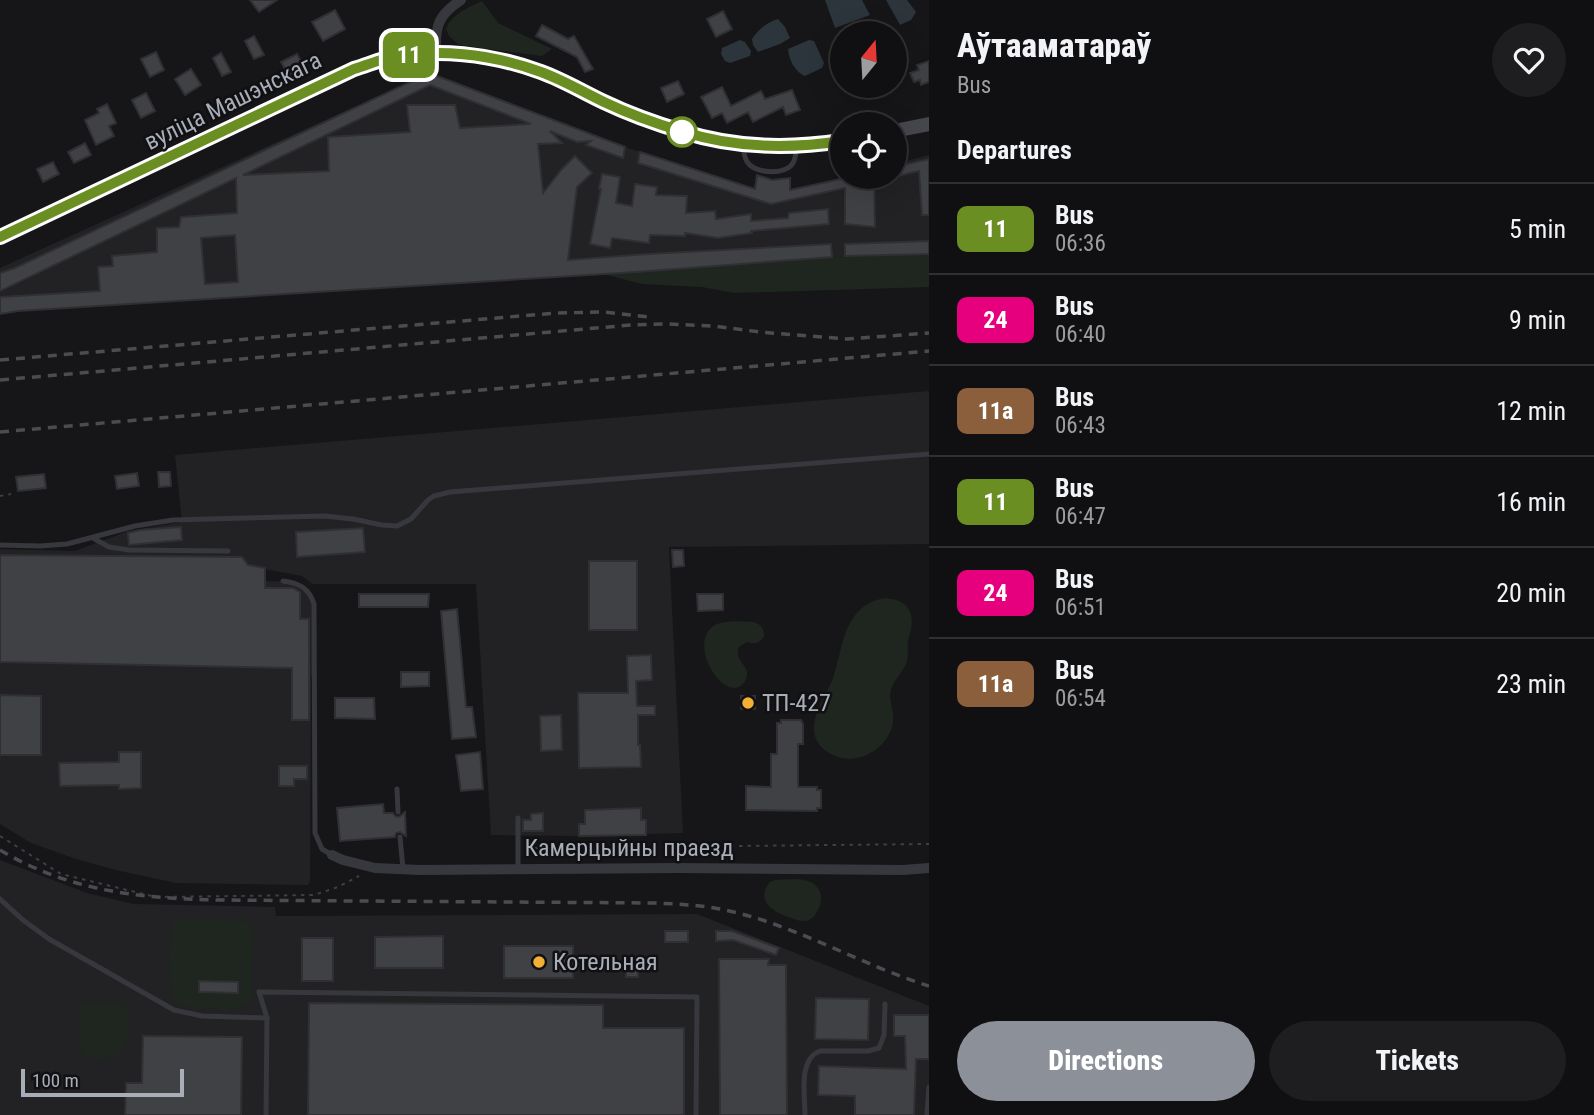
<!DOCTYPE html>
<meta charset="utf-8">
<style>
body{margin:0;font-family:"Roboto Condensed",sans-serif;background:#1e1e20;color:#f1f3f6;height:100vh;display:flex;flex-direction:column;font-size:26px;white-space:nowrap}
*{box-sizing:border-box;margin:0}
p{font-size:23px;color:#9c9d9f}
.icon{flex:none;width:38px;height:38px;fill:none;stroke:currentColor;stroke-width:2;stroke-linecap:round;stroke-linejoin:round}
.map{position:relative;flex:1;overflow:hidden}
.side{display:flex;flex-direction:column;background:#101012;width:665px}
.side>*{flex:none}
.badge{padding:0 14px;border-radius:10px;font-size:24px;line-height:46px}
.needle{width:46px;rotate:18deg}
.fabs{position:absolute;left:830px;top:21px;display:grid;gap:14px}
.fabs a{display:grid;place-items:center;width:77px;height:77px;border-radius:50%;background:#101012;box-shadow:0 7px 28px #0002,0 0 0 2px #303032;font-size:35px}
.scale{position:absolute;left:21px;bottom:18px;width:163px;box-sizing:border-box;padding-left:7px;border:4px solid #a8adb8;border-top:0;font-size:19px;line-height:24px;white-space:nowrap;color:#a8adb8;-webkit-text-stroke:5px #111113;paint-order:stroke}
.map>.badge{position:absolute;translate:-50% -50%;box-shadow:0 0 0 4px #fff}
h2{padding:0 28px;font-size:26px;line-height:63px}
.round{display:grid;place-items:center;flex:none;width:74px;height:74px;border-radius:37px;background:#1e1e20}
.headline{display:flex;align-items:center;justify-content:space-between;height:119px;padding:0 28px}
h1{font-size:33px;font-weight:800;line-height:52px}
.primary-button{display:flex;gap:14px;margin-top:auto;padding:14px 28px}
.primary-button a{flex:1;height:80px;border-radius:42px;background:#8c9099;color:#fff;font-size:28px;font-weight:800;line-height:80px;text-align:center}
.primary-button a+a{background:#1e1e20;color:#f1f3f6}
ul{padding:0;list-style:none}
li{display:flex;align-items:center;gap:21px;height:91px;padding:0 28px;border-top:2px solid #303032}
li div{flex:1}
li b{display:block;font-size:26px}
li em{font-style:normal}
li .badge{min-width:77px;font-weight:700;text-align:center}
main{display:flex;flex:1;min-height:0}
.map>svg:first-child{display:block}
.built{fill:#222225}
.green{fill:#1e261f}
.water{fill:#2c353c}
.building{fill:#404145;stroke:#303034;stroke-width:2;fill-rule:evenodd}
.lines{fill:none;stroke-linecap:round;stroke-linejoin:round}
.path{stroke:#3d3f44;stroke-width:2;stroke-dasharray:3.5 5;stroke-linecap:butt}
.lane{stroke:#37383d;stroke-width:5}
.street{stroke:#37383d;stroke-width:10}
.secondary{stroke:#45474d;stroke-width:14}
.rail{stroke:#4a4c52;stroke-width:3.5;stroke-dasharray:9 7;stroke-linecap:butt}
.line-casing{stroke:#fff;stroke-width:16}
.line{stroke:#6b8e23;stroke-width:10}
.stop-dot{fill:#fff;stroke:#6b8e23;stroke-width:3.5}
.poi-dot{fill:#f2b134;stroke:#111113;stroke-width:2.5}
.labels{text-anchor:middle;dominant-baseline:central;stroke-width:5;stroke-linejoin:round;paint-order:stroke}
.street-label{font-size:24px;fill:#a8adb8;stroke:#111113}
.poi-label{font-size:24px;fill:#a8adb8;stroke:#111113;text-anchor:start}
</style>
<main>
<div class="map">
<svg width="929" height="1115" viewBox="0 0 929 1115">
<rect width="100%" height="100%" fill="#161618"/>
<g class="built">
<path d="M429 73 606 141 772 194 844 177H894V164L929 155V254L858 256 636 272 18 311 0 314V268Z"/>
<path d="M929 391V544L669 547 683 833 579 836 491 835 476 584H312L302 576 265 569V581L292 582 312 596 315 676H311L310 881 308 885 176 883 120 871 76 859 31 843 0 824V549L75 551 128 531 182 522 175 455Z"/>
<path d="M0 860 87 893 134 904 275 907 276 916 697 914 929 1006V1115H0Z"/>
</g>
<g class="green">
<path d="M482 1 498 23 552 49 542 56 459 45 449 36 446 29C452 14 467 8 482 1Z"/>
<path d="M929 254V287L734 293 702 287 642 284 603 274 858 256Z"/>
<path d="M886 598C905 600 915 609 911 630 910 633 909 637 908 640 907 647 909 654 907 661 904 672 894 679 891 689 888 700 894 710 893 721 890 748 858 767 833 755 821 750 813 740 814 726 815 711 826 695 832 681 844 649 842 604 886 598Z"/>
<path d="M753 622C761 624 764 628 764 636 760 644 755 644 747 642L739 647C733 663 754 666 745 681 728 709 684 644 715 625 725 620 742 621 753 622Z"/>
<path d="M775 880C787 880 809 876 817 887 822 892 822 901 819 908 817 912 814 918 809 920 802 923 795 919 788 917 772 911 755 900 770 882Z"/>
<path d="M181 919 241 921 248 922 253 927 252 993C250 999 249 1004 243 1007 237 1011 191 1008 183 1005 178 1003 174 999 172 994 166 982 171 943 171 928L174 922Z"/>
<path d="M87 1002 122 1003 128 1008C129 1019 131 1033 127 1043 118 1062 90 1066 80 1047V1009L82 1004Z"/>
</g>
<g class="water">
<path d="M825 0H862L870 15 835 28Z"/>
<path d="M886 0H907L916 12 911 20 900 25Z"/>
<path d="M778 19 785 27 790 38 780 44 758 52 753 45 752 39C759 29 767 22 778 19Z"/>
<path d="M740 40 745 42 751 51 750 56 730 63 725 61 721 54 722 48Z"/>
<path d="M809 40 814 41 824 63 822 68 805 76C795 72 789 60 788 49Z"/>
</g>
<g class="building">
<path d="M250 0H277L259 12Z"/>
<path d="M335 10 345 29 323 41 312 22Z"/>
<path d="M723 11 732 29 716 37 707 19Z"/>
<path d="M542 25 568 39 574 36 593 69 585 72 577 57 536 36Z"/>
<path d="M254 36 264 55 254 59 245 41Z"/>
<path d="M156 52 164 70 150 77 141 59Z"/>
<path d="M221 53 231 72 222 76 213 58Z"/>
<path d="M297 54 305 68 289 76 281 62Z"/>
<path d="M929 61V82L921 85 920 80 914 82 910 73 919 70 917 65Z"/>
<path d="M191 69 201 85 185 95 175 79Z"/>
<path d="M429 73 625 147 623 158 586 145 591 141 577 142 550 131 562 143 538 144 543 193 562 169 575 156 592 173 577 187 568 260 648 254 831 244 832 257 636 272 18 311 0 314V297L100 291 98 267 113 266 112 256 157 252V228L179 227 181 217 237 213 236 178 0 291V273L15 268ZM430 85 531 124 460 128 455 105H407L410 132 328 137 329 171 243 175ZM235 235 238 282 205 284 201 238Z"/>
<path d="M678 81 684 94 667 102 661 88Z"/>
<path d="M722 87 731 106 761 91 765 99 792 90 800 110 786 115 783 107 753 122 748 112 727 123 722 113 712 118 701 97Z"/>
<path d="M146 93 155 111 141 118 132 100Z"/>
<path d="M107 104 116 123 109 126 114 136 96 145 85 120 99 113 97 109Z"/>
<path d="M85 143 91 155 74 163 68 152Z"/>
<path d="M640 152 755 189 757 175 772 180 790 178V190L850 177H874L875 227 845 224V188L771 204 638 163Z"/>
<path d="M929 159V215H922L919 171 894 177V167Z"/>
<path d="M53 162 59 174 43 182 37 169Z"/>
<path d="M602 174 620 177 616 203 632 206 635 184 657 187 656 195 687 196 686 213 715 211 716 219 751 214V221L788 218 789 213 828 209 829 224 751 231 752 233 718 238 685 233V236L650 235 649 243 612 238 610 248 590 244 601 189H599Z"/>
<path d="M929 241V254L845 256V244Z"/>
<path d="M158 472H170L171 486 159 487Z"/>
<path d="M137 473 139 486 117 489 115 476Z"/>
<path d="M44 474 46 488 18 491 16 477Z"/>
<path d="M181 527 182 540 129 545 128 533 140 530Z"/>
<path d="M363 528 365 552 297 557 296 532Z"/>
<path d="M672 550H683L684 566 673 567Z"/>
<path d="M0 555 242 557 248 565 265 568V588H293L300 592V619H309V720H292V668L0 662Z"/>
<rect x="589" y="561" width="48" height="69"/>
<path d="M359 594H429L428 607H359Z"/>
<path d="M697 594H723V610L698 611Z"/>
<path d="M457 609 466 707H472L476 737 452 739 441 611Z"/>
<path d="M651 655 652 680 636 681 637 706H655V715H638V745H640L641 767 579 768 578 693H628L627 656Z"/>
<path d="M401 672H429V686L401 687Z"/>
<path d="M0 695 41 696V755H0Z"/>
<rect x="741" y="696" width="14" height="13"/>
<path d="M335 698H374L375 719 335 718Z"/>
<path d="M561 715 562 750 541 751 540 716Z"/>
<path d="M781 720H801L803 724V744H798V787H817V790H821V808H817V811L746 810V786L771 787V754H777V723H781Z"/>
<path d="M119 752H141V788L119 789V785L60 786 59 763 119 762Z"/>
<path d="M480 752 483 789 461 791 456 755Z"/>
<path d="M279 766H307V779H294V786H279Z"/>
<path d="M383 804 384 813H393L395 816 399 817 405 812 406 836 400 832 396 833 395 837 340 841 337 808Z"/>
<path d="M641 808V820H646V835L579 836V824H585V810Z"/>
<path d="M543 813V831H523V820H531V814Z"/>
<rect x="665" y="931" width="23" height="11"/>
<path d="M716 931H732L779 948 776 955 733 940 716 941Z"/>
<path d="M443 936V968H375V937Z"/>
<rect x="302" y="938" width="31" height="43"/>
<rect x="504" y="946" width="69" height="32"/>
<path d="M626 956 639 957 638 977H626Z"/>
<path d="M719 959H769L768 965H786L787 1115H720Z"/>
<path d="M199 981 238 982V993L199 992Z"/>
<path d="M816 998 869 999 868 1040 815 1039Z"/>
<path d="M309 1003 603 1005V1028H684V1115H308Z"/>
<path d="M894 1015H929V1059H916L914 1115H855V1096L818 1095 819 1066 906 1069 905 1036H894Z"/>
<path d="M143 1036 242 1037 241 1115H125L126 1083H142Z"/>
</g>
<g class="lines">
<g class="path">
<path d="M0 496 11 494"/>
<path d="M0 836 61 874 156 897 314 895 338 887 359 876"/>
<path d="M535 848 929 844"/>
</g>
<g class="lane">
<path d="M743 147C744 152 744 158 748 163 756 174 786 175 793 163 796 158 796 151 797 146"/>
<path d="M93 538 109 547 129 550 228 551"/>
<path d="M0 545 40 546 67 544 135 526 173 520 325 516 353 519 382 525 397 526 411 519 428 500 434 496 450 492 929 454"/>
<path d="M283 581C299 583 309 588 314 604L315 833 322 849 332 855"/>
<path d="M397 789 398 812"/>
<path d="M400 837 403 869"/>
<path d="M518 870V818"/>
<path d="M0 899 23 920 49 939 174 1010 202 1016 267 1018 266 1115"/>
<path d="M267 1018 259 992 697 997 696 1115"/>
<path d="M805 1115C805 1095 798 1059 820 1051H868L879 1048 884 1035 885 1004"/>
<path d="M927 1115 929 1087"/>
</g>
<g class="street">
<path d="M436 52C435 26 438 15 461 0"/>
<path d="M332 855 343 860 375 868 420 870 677 868 903 870 929 868"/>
</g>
<g class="secondary">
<path d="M894 131 929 124"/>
<path d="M0 237 353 69C364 66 374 62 384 59 435 47 492 54 541 72 563 80 583 92 604 102 629 113 657 124 684 132 735 148 789 149 842 141"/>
</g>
<g class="rail">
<path d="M0 360 556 313 604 312 649 317"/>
<path d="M0 380 631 325 667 324 713 326 760 332 847 339 929 333"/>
<path d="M0 432 929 351"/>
<path d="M0 850C69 891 137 898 215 900L655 903C677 904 699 905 720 909 793 923 858 964 929 986"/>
</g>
</g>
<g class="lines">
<g class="line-casing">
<path id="line" d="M0 237 354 69C364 66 374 62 384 59 435 47 492 54 541 72 563 80 583 92 604 102 629 114 657 124 684 132 735 148 789 149 842 141"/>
</g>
<use href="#line" class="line"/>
</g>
<circle class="stop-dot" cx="682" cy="132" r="14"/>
<g class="poi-dot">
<circle cx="748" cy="703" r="7"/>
<circle cx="539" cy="962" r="7"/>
</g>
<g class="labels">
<g class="street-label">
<text transform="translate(233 101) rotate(-26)">вуліца Машэнскага</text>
<text x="629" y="848">Камерцыйны праезд</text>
</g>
<g class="poi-label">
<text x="762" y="703">ТП-427</text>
<text x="553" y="962">Котельная</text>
</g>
</g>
</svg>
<div class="fabs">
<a><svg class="needle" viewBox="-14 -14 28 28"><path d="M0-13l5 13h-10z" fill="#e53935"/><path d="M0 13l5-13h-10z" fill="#9c9d9f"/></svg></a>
<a><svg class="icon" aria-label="locate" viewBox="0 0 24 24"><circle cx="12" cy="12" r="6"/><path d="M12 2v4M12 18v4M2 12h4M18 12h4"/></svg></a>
</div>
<div class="scale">100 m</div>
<b class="badge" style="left:409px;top:55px;background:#6b8e23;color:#fff">11</b>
</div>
<section class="side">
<div class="headline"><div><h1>Аўтааматараў</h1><p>Bus</p></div><a class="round"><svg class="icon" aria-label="heart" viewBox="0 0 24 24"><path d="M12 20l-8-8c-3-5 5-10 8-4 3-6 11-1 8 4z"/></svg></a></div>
<h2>Departures</h2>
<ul>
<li><span class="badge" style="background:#6b8e23;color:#fff">11</span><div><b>Bus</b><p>06:36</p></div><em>5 min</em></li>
<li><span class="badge" style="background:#e6007e;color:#fff">24</span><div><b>Bus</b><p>06:40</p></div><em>9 min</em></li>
<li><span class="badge" style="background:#8b5e3c;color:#fff">11а</span><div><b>Bus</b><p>06:43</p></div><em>12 min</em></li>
<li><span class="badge" style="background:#6b8e23;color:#fff">11</span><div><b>Bus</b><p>06:47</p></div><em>16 min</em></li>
<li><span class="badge" style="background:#e6007e;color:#fff">24</span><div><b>Bus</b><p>06:51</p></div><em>20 min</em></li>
<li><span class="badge" style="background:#8b5e3c;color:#fff">11а</span><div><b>Bus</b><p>06:54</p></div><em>23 min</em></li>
</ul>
<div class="primary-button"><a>Directions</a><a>Tickets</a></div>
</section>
</main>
